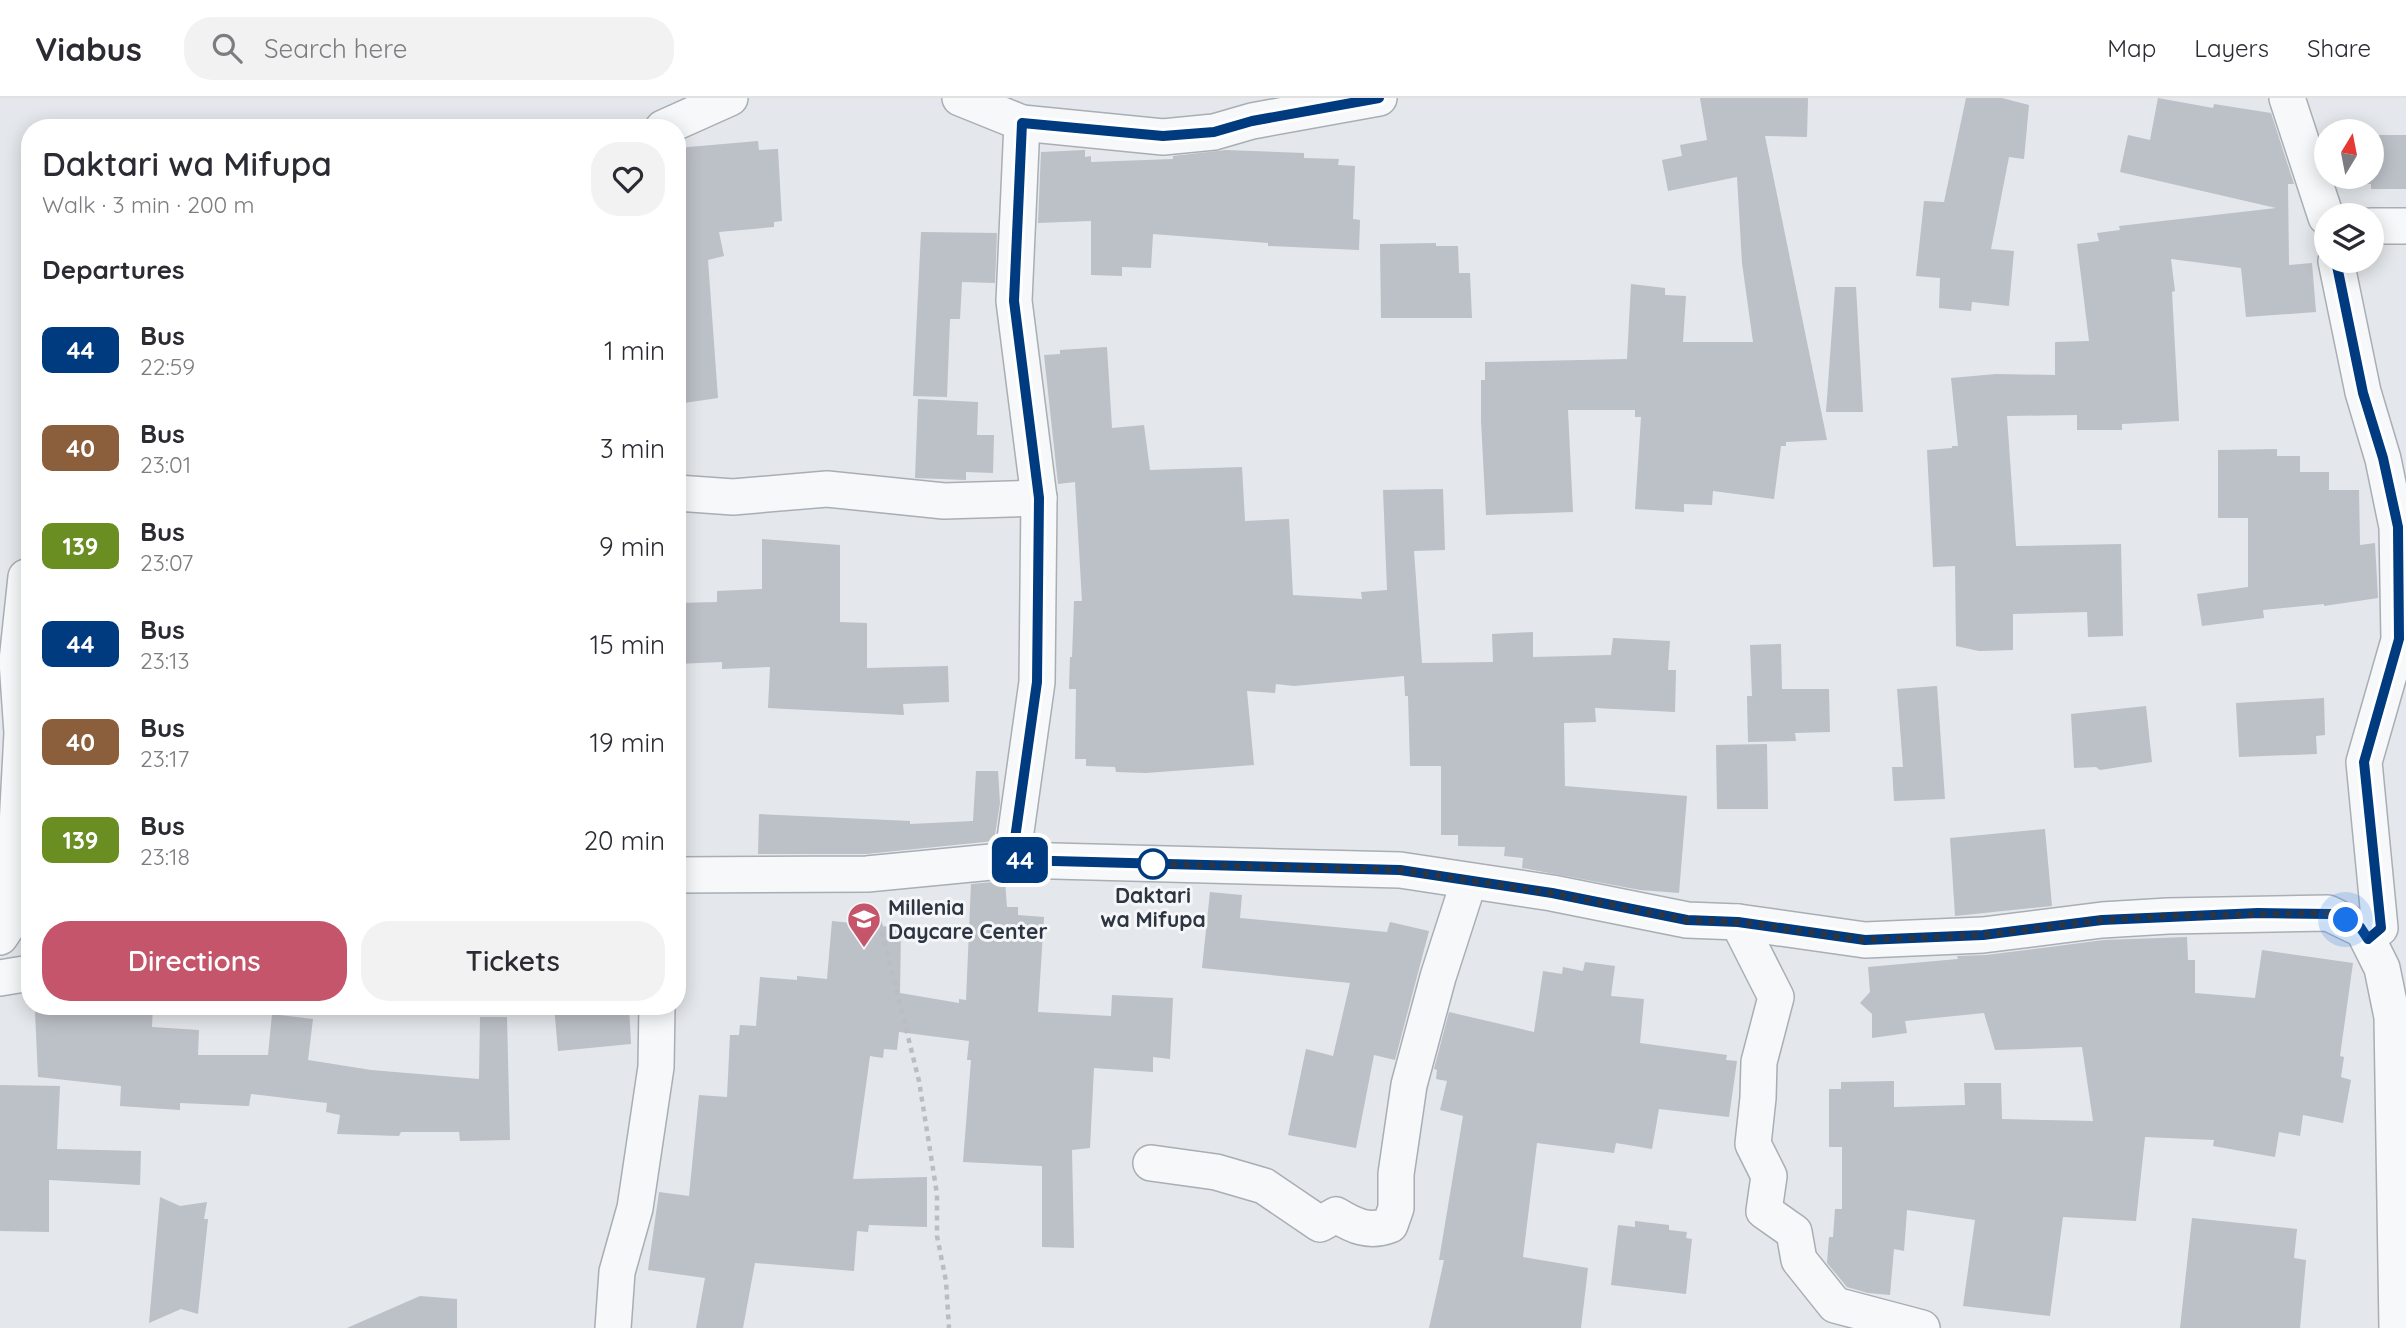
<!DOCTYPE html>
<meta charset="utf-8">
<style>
body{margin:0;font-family:Quicksand,sans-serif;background:#f2f2f3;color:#2b2b33;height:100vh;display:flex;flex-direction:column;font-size:26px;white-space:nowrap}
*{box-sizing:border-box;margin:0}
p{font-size:23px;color:#7c7c81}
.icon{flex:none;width:38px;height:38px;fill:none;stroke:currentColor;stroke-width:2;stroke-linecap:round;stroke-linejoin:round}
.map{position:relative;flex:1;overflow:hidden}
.sheet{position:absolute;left:21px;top:21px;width:665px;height:896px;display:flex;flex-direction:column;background:#fff;border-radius:28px;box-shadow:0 4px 18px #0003}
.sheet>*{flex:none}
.badge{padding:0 14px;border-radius:10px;font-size:24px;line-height:46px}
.needle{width:46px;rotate:10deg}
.fabs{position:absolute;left:2314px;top:21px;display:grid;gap:14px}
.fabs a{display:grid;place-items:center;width:70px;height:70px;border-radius:50%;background:#fff;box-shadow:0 4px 18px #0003;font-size:35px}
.you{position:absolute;width:35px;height:35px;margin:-18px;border:5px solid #fff;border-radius:50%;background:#1a73e8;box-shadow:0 0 0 10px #1a73e833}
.map>.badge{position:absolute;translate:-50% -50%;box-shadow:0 0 0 4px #fff}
h2{padding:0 21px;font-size:26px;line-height:63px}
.round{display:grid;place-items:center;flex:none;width:74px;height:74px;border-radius:28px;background:#f2f2f3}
.summary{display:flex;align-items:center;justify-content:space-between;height:119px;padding:0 21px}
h1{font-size:33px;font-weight:600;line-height:52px}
.button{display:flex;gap:14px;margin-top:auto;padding:14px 21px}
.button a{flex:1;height:80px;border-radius:28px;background:#c4556a;color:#fff;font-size:28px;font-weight:600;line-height:80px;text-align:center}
.button a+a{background:#f2f2f3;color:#2b2b33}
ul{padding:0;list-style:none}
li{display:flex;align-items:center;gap:21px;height:98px;padding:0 21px}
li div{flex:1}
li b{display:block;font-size:26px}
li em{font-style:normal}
li .badge{min-width:77px;font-weight:700;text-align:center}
header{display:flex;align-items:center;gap:42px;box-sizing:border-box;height:98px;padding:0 35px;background:#fff;border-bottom:2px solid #e1e1e2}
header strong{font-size:33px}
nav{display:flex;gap:38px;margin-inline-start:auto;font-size:24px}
.search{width:490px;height:63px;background:#f2f2f3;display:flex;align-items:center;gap:18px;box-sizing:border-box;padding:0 24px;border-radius:28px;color:#7c7c81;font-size:26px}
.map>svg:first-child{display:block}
.building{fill:#bcc0c7}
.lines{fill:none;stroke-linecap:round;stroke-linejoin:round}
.minor-casing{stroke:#a9aeb5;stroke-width:38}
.path{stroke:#babec2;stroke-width:4.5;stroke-dasharray:5 5;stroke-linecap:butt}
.minor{stroke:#f6f8f9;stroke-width:35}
.line-casing{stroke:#fff;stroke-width:16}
.line{stroke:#003b80;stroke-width:10}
.walk{stroke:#2d3542;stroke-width:7;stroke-dasharray:0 12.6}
.stop-dot{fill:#fff;stroke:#003b80;stroke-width:3.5}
.labels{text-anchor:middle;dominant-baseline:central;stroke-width:6;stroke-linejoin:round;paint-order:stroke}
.stop-label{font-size:21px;font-weight:bold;fill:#2d3542;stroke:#f4f6f8}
.poi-label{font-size:21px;font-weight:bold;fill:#2d3542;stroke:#f4f6f8;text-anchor:start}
</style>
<header>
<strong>Viabus</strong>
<div class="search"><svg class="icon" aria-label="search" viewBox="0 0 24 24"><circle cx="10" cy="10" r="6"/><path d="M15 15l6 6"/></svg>Search here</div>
<nav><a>Map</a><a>Layers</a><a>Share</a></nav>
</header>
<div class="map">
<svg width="2406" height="1230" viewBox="0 0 2406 1230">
<rect width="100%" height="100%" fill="#e4e7eb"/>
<g class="building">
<path d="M1700 0H1808L1807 39 1765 38 1827 342 1786 344V348H1781L1774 401 1713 393 1712 407 1684 406V414L1635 411 1641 319H1635V312H1568L1573 414 1486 417 1481 323V282H1485V264L1627 261 1631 186 1665 190V197L1686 198 1683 244H1753L1742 165 1737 79 1668 93 1662 62 1682 58 1680 47 1707 42Z"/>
<path d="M1966 0H2002L2029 7 2024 61 2009 59 1991 151 2014 153 2009 208 1972 204 1971 213 1939 210 1940 180 1916 178 1924 103 1944 104Z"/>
<path d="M2158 0 2213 10 2214 6 2271 15 2294 86H2288L2289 167 2312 165 2316 214 2246 219 2241 170 2171 161 2175 193 2172 194 2179 323 2122 326V332H2077V317L2007 318 2016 448 2121 446 2123 538 2088 539 2087 514 2013 516V552L1979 553 1956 548 1955 468 1933 469 1927 352 1952 350V348H1958L1951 280 1996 276 2055 277V244L2089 243 2077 146 2099 143 2097 135 2120 132 2119 128 2276 110 2120 74 2128 37 2150 42Z"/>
<path d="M2371 37H2406V91H2371V86H2336L2334 79H2371Z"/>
<path d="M758 43 759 52 778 51 782 123 774 124V129L719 134 724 158 708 162 718 300 677 306V50Z"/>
<path d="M1085 52V59L1091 58V64L1173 61V58L1226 52 1304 55V60L1339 61 1338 67 1355 68 1353 121 1360 122 1359 152 1268 148V145L1153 136 1151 170 1122 169V178L1091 177V123L1038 125 1041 54Z"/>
<path d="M921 134 997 135 995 185 962 184 960 221H950L947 299 913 298Z"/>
<path d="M1436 145V148H1458L1459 175H1470L1472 220H1381L1380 146Z"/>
<path d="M1835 189H1856L1863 314H1826Z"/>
<path d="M1107 249 1112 330 1144 327 1150 372 1242 369 1245 423 1289 421 1293 497 1362 501 1361 494 1387 492 1383 392 1443 391 1445 452 1414 453 1422 565 1493 564 1492 536 1533 534V559L1611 557 1613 540 1670 543 1668 572H1676L1675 614 1595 610 1596 624 1564 625 1565 688 1687 698 1679 795 1640 792 1522 770 1523 760 1504 758 1505 749 1458 748V737H1441V668H1410L1408 598H1405L1404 578 1294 588 1276 586 1275 595 1247 593 1254 667 1146 675 1116 674 1115 669 1086 668V661H1075L1076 591H1069L1070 559H1072L1074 503H1082L1075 384 1058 386 1044 257 1060 256V252Z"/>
<path d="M918 301 978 304 977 337H994L993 375 966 374V382L915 380Z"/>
<path d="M2277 351V358H2300V374H2329V392H2359L2360 447 2375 445 2378 500 2324 508V506L2263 512 2264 520 2202 528 2197 496 2248 489V420H2218V352Z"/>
<path d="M762 441 840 447V524L867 525V570L948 568 949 604 903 606 904 617 768 610 770 569 722 571V564L677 566V505L717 504V493L762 491Z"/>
<path d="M1781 546 1782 591H1829L1830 634 1795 635 1796 643 1748 644 1747 598H1752L1750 547Z"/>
<path d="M1937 588 1945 701 1894 703 1892 669H1903L1897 591Z"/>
<path d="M2324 600 2325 637 2316 638 2317 656 2239 659 2236 605Z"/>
<path d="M2146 608 2152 664 2100 672 2096 669 2074 670 2071 616Z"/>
<path d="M1767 646 1768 711H1717L1716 647Z"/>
<path d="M976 673H998L1000 705 994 743 866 756H758L759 716 910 723V726L973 723Z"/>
<path d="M2045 731 2052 808 1955 818 1950 740Z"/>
<path d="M1005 783 1007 809H1018V817L1044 819 1038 914 1111 918 1112 897 1173 900 1170 961 1153 959V974L1094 970 1090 1050 1072 1052 1074 1150 1042 1149V1068L963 1064 971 962H967L969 943 899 934 897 952 884 951 883 960 870 958 853 1081 927 1079V1129L869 1127 868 1134 857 1133 854 1173 755 1165 743 1230H696L705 1180 648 1172 659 1094 689 1098 699 997 727 999 730 937H739L740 927 756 928 760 879 797 882V878L827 881 832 823 901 830 900 895 959 905V901L966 902 971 786Z"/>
<path d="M1210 794 1242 797 1240 820 1387 834 1390 824 1429 833 1395 962 1374 957 1356 1050 1288 1037 1306 951 1333 958 1350 885 1202 870Z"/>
<path d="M2187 839 2188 862H2195V895L2255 900 2262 852 2353 865 2340 958 2344 959 2341 979 2351 982 2343 1025 2303 1017 2300 1038 2279 1034 2275 1059 2213 1048 2214 1042 2145 1039 2136 1123 2063 1119 2050 1218 1963 1208 1975 1122 1907 1112 1904 1153 1894 1151 1890 1197 1868 1195 1847 1189 1827 1165 1829 1139H1833L1835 1111H1842V1049H1829V991H1841V984L1894 983V1009L1965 1007 1964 985H2001L2002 1021 2093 1023 2082 949 1995 952 1984 915 1905 923 1907 935 1872 940V916L1860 905 1870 894 1868 869 1958 861 1957 858 1986 857 2104 842Z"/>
<path d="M1585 864 1615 868 1611 898 1644 901 1640 945 1727 957 1726 962 1737 963 1729 1019 1659 1011 1652 1051 1616 1045 1614 1055 1537 1045 1523 1159 1588 1170 1581 1230H1429L1444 1162H1439L1463 1018 1440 1012 1447 983 1436 981 1437 972 1434 971 1449 914 1534 934 1543 873 1562 876 1563 869 1583 873Z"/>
<path d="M95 908H153L152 929 199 932 198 957H268L272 916 313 921 308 962 371 972 479 981 480 919H507L510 1042 460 1043 459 1034H401L399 1038 337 1036 340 1017 326 1014 327 1005 251 996 249 1008 180 1005V1012L120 1008 121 988 38 979 35 914 95 913Z"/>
<path d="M554 908H629L631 946 558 953Z"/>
<path d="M0 987 60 988 57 1051 141 1053 140 1087 49 1082V1134L0 1133Z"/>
<path d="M160 1099 180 1108 207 1104 204 1121H208L198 1216 181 1211 149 1225Z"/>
<path d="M2192 1120 2297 1131 2294 1160 2306 1162 2300 1230H2180Z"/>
<path d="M1635 1123 1669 1127V1132L1687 1134 1686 1140 1692 1141 1686 1196 1611 1187 1618 1127 1635 1129Z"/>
<path d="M420 1198 457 1201V1230H347Z"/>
</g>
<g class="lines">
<g class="minor-casing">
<g id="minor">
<path d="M960 0 1022 25 1163 39 1214 34 1252 23 1379 0"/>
<path d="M2287 0 2326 119"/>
<path d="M663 30 730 0"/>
<path d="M2371 128H2406"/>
<path d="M2336 163 2363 294 2383 361 2397 429 2399 542 2364 664 2380 830"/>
<path d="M677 395 733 399 827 391 944 403 1039 400"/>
<path d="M1012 762 1037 584 1039 400 1014 203 1022 25"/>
<path d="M677 777 867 776 1012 762 1400 772 1552 795 1687 822 1738 824 1865 842 1983 837 2102 822 2168 818 2328 815 2363 832 2382 870 2392 919 2397 1230"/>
<path d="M1738 824 1776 899 1759 964 1758 1000 1753 1046 1769 1078 1764 1113 1794 1134 1799 1162 1835 1207 1922 1230"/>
<path d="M0 839 12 821 22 635 17 563 26 479"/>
<path d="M0 880 30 875"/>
<path d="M1151 1065 1216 1074 1264 1088 1320 1126 1336 1117C1354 1128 1369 1135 1390 1127L1396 1110V1076L1409 987 1438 879 1469 783"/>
<path d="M613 1230 617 1174 635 1110 656 969 657 908"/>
</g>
</g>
<path class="path" d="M877 814 919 983 937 1096V1138L946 1183 949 1230"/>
<use href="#minor" class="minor"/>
</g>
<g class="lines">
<g class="line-casing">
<path id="line" d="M1379 0 1252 23 1214 34 1163 38 1022 25 1014 203 1039 400 1037 584 1012 762 1400 772 1552 795 1687 822 1738 824 1865 842 1983 837 2102 822 2258 815 2331 816 2360 829 2368 841 2381 830 2364 664 2399 541 2398 429 2383 360 2363 295 2336 163"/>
</g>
<use href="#line" class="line"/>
<path class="walk" d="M1153 766H1151L1400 772 1552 795 1687 822 1738 824 1865 842 1983 837 2102 822 2168 818 2328 815 2346 822"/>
</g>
<defs>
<g id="school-pin" transform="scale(1.75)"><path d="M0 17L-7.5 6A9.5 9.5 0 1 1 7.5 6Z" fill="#c4556a" stroke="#f4f6f8"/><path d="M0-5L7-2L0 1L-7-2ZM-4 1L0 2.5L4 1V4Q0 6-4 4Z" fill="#fff"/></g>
</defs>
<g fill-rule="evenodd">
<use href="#school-pin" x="864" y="821"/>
</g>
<circle class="stop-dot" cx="1153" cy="766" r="14"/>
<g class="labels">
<g class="stop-label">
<text x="1153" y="797">Daktari<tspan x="1153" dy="24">wa Mifupa</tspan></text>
</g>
<g class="poi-label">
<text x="888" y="809">Millenia<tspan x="888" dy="24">Daycare Center</tspan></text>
</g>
</g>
</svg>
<div class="fabs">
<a><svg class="needle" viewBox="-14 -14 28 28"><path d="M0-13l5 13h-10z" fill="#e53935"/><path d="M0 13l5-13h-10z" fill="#7c7c81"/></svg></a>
<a><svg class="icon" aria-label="layers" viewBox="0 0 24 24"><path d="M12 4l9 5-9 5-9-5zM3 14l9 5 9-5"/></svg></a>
</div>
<div class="you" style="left:2346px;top:822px"></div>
<b class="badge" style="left:1020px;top:762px;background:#003b80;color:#fff">44</b>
<section class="sheet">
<div class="summary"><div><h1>Daktari wa Mifupa</h1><p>Walk · 3 min · 200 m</p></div><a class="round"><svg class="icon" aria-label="heart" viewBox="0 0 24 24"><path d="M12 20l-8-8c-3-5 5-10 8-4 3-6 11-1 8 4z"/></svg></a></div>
<h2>Departures</h2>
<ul>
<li><span class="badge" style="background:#003b80;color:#fff">44</span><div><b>Bus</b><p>22:59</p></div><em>1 min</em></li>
<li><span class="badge" style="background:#8b5e3c;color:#fff">40</span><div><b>Bus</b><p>23:01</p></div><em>3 min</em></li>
<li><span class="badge" style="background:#6b8e23;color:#fff">139</span><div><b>Bus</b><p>23:07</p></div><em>9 min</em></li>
<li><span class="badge" style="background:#003b80;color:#fff">44</span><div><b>Bus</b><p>23:13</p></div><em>15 min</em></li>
<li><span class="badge" style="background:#8b5e3c;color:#fff">40</span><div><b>Bus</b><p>23:17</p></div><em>19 min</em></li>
<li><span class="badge" style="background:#6b8e23;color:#fff">139</span><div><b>Bus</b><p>23:18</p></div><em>20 min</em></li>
</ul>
<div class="button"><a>Directions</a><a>Tickets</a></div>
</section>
</div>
